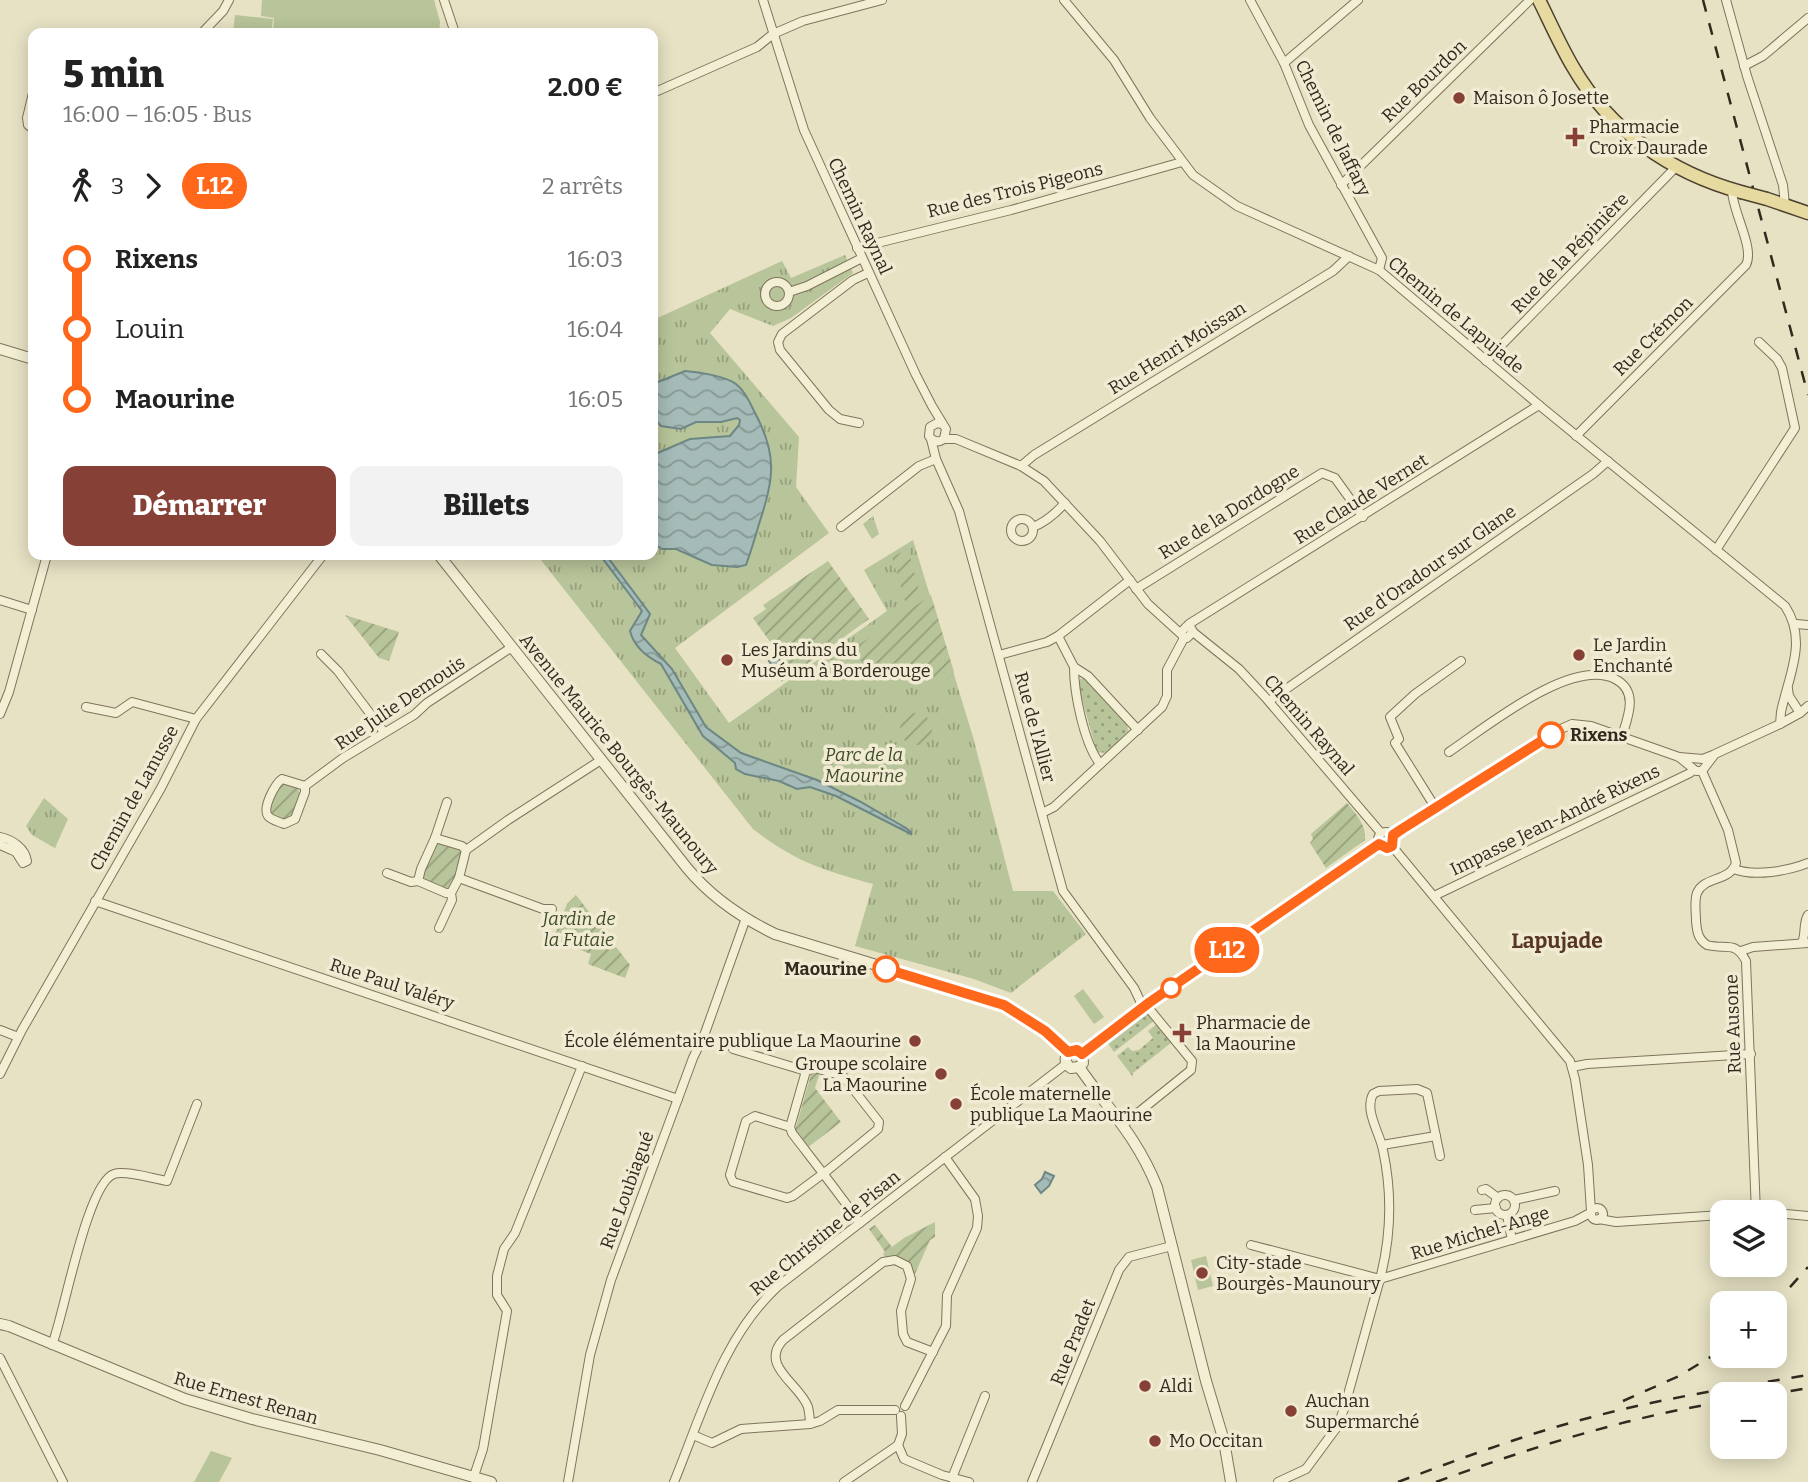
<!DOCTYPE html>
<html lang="fr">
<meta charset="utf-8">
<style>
body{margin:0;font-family:Bitter,serif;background:#f2f2f2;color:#222;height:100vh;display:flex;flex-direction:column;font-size:26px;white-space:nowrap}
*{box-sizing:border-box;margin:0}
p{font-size:23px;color:#767676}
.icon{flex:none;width:38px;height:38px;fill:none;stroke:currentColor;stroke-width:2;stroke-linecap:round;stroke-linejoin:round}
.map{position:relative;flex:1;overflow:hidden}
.details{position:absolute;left:28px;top:28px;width:630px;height:532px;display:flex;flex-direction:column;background:#fff;border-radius:14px;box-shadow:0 4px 18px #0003}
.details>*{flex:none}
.badge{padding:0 14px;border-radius:23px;font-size:24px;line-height:46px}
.fabs{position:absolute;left:1710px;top:1200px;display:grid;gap:14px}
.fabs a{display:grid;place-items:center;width:77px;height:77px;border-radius:14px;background:#fff;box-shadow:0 4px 18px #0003;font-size:35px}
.map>.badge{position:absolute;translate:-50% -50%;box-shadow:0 0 0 4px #fff}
.legs{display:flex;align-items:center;gap:10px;height:77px;padding:0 35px;font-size:23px}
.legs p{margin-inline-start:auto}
.head{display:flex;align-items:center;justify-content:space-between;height:119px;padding:0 35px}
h1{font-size:38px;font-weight:800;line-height:52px}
.primary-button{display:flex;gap:14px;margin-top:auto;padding:14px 35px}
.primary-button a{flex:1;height:80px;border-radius:14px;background:#864035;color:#fff;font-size:28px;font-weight:800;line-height:80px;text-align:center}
.primary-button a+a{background:#f2f2f2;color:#222}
ul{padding:0 35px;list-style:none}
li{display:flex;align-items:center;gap:24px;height:70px;font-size:26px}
li i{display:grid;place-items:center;width:10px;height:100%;margin:0 9px;background:currentColor}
li i::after{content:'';width:18px;height:18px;margin:-9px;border:5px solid;border-radius:50%;background:#fff}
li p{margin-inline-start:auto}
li:first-child i{background:linear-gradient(#0000 50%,currentColor 0)}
li:last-child i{background:linear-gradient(currentColor 50%,#0000 0)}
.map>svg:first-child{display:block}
.grass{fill:url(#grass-dots)}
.park{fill:url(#park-tufts)}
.garden{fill:url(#garden-furrows)}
.pitch{fill:#b8c499}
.water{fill:url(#water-waves);stroke:#6d8785;stroke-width:2}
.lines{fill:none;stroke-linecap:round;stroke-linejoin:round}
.minor-casing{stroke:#7f745d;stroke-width:10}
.tertiary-casing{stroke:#7f745d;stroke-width:12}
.primary-casing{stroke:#4d4230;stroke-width:15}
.minor{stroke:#f3efd5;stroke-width:8}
.tertiary{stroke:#f3efd5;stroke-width:10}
.primary{stroke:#e6daa0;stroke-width:12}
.rail{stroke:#312a1f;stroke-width:2.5;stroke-dasharray:12 12;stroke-linecap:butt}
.primary-bridge-casing{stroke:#4d4230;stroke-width:15;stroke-linecap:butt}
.primary-bridge{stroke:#e6daa0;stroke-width:12}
.line-1-casing{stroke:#fff;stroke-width:16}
.line-1{stroke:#ff671b;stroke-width:10}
.poi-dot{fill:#864035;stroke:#f0ebd2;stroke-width:2.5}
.stop-1-dot{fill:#fff;stroke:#ff671b;stroke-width:3.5}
.labels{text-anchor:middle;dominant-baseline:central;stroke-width:7;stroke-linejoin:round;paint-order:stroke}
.street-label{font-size:18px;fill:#312a1f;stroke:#f0ebd2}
.poi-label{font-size:18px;fill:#312a1f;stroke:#f0ebd2;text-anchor:start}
.stop-label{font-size:18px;font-weight:bold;fill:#312a1f;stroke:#f0ebd2;text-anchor:start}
.park-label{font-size:18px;font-style:italic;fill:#3d4b28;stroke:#f0ebd2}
.quarter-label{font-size:21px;font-weight:bold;fill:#583624;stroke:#f0ebd2}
</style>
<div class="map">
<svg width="1808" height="1482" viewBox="0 0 1808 1482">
<defs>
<pattern id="grass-dots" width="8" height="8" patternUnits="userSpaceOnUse" patternTransform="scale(1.75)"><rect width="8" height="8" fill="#b8c499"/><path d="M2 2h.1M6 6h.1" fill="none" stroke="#969f7c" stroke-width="1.8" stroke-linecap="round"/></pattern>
<pattern id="park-tufts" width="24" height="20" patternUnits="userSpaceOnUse" patternTransform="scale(1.75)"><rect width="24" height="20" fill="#b8c499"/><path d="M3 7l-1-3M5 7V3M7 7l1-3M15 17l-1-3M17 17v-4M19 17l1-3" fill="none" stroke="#969f7c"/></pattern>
<pattern id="garden-furrows" width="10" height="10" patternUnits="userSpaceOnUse" patternTransform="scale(1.75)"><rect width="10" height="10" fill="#b8c499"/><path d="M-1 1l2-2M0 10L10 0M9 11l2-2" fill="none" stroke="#969f7c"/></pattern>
<pattern id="water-waves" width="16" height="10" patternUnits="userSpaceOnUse" patternTransform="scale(1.75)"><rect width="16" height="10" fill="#a5bbb8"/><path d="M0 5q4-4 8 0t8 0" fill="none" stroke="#879895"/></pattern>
</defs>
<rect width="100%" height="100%" fill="#e7e2c4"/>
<g class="grass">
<path d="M1080 679H1086L1127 723 1128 731 1107 753 1097 752 1078 685Z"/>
<path d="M1148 1010 1155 1020 1114 1052 1107 1042Z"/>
<path d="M1158 1023 1172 1042 1133 1073V1077L1117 1056 1128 1047 1132 1051 1139 1050 1153 1038 1148 1031Z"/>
</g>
<g class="park">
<path d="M845 255 853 273 791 318 773 326 730 309 710 333 799 437 796 487 829 533 675 648 729 723 887 611 864 570 913 540 973 737 1013 891H1053L1086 934 1011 993 974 979 855 946 873 884C822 870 796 862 753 829L537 555H653V320L782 261 791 278Z"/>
<path d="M873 516 879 534 872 539 863 524Z"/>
<path d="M44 798 68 819 55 848 32 835 26 826Z"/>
</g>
<g class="garden">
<path d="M908 549 921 598 909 604 905 601 892 557Z"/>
<path d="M828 561 869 619 793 674 753 618 766 609 763 605Z"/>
<path d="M931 595 954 672 944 682C922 670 902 672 881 683L851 650Z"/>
<path d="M345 615 399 632 389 661 379 658Z"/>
<circle cx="916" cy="729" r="16"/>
<path d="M283 783 297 786 300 794 291 816 282 820 272 815 270 811 278 787Z"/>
<path d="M1347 803C1356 814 1367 826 1365 840L1326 868 1310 843 1313 839 1311 834Z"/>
<path d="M439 842 459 849 463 856 453 886 446 889 430 885 421 878 434 845Z"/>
<path d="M576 895 630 965 625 978 588 964 591 954 553 940 567 904Z"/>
<path d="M812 1071 820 1072 815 1088 841 1122 807 1148 795 1130Z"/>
<path d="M935 1222V1237L930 1240 915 1274 886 1259 883 1254 885 1252 869 1229 875 1225 892 1247 904 1238Z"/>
</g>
<g class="pitch">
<path d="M262 0H434L440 22 439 33H273L274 18 261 16Z"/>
<path d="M235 15 273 19 271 33H233Z"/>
<path d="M1083 989 1104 1017 1094 1024 1074 996Z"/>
<path d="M1206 1256 1213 1286 1198 1290 1191 1260Z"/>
<path d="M211 1451 232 1458 219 1482H194Z"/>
</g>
<g class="water">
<path d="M685 371C699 372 725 376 736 384 745 391 750 402 754 411 778 455 774 478 759 524 755 538 751 551 746 565L737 567 712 565 676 549H662L653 543V455L690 439 730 436 739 425 740 420 737 418 721 422H696L681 429 661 426 653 417V384Z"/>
<path d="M600 555H606L650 614 641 635 672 669 706 727 741 753 817 780 859 801 906 828 911 832V834L836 796 810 787 797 789 779 781 745 774 736 769 735 763 703 736 661 664C647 657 634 647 630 631L642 611Z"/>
<path d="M777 656 790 674 782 680 769 661Z"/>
<path d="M1045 1172 1054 1176 1049 1186 1041 1193 1035 1185 1042 1179Z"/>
</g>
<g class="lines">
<g class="minor-casing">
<g id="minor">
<path d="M444 0 455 33"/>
<path d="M763 0 804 130 916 375 932 406 946 429 944 439C938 443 933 442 929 436L930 427 937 423 942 424"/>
<path d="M1064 0 1114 60 1150 118 1193 175 1237 206 1379 270 1539 405 1785 606C1808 641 1789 674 1781 712L1780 724"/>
<path d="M1250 0 1284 63 1309 125 1382 258 1379 270"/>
<path d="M1726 0 1747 76 1783 185 1785 205"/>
<path d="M202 33 223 11 229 0"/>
<path d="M1284 63 1358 0"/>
<path d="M1744 66 1763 56 1808 18"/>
<path d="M33 93 27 118 28 125 33 129"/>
<path d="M653 93 757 47 773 34 803 21 882 0"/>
<path d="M1341 185 1530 0"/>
<path d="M857 248 1011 210 1182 162"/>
<circle cx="777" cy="294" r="12"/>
<path d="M789 292 807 286 862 258"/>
<path d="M1486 361 1676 167"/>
<path d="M859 423 840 419 829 410 780 350 778 342 782 334 853 280 868 273"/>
<path d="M1576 436 1746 265C1755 248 1732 211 1732 190"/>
<path d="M931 439 936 459 959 511 1063 891 1134 988 1143 1007"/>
<path d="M944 439H956L1021 466 1044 481 1100 541 1148 604 1181 634"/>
<path d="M1021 466 1034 455 1333 271 1349 256"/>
<circle cx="1022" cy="530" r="11"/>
<path d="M841 527 919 466 936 459"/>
<path d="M1033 527C1046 522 1056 513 1065 503"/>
<path d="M1716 550 1795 428 1782 368 1777 359 1759 342"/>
<path d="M1136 589 1322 473 1335 478 1363 517"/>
<path d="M0 600 32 610"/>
<path d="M1796 624 1808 625"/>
<path d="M1186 627 1191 628 1193 632 1187 638 1183 637 1181 632 1189 624 1539 405"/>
<path d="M1193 632 1239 669 1265 697 1381 833"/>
<path d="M1058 636 1074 667 1088 676 1138 730"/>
<path d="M321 654 338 671 384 732"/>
<path d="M999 655 1047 642 1058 636 1130 580"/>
<path d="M1074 667C1074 694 1084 743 1100 764"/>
<path d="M1788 689 1789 696 1800 713"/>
<path d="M1269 701 1593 474 1608 461"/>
<path d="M86 707 116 713 132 702 196 719"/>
<path d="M0 714 9 692 47 555"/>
<path d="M1449 752C1485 728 1571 657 1615 679 1639 691 1628 717 1622 736"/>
<path d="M1679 757 1703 759 1713 755"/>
<path d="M1702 771 1728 830 1736 863C1730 882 1704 876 1697 893 1694 901 1696 912 1696 921 1697 932 1698 939 1707 945 1726 950 1735 940 1746 961L1756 1213"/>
<path d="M1702 771 1715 754 1780 724 1800 713 1808 706"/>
<path d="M305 786V792L295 819 284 824C280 822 271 820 268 816 262 808 275 784 282 779L305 786 343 758 414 715 427 703 512 647"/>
<path d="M1435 807 1395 743 1399 739 1390 717 1415 694 1461 661"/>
<path d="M1042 813 1054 807 1162 707 1167 696V670L1184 638"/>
<circle cx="1386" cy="840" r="8"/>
<path d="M1393 835 1563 728 1572 724 1591 726 1679 757 1696 771H1702"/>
<path d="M0 837C13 840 25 848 27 861L23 863 16 852 0 845"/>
<path d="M435 838 447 802"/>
<path d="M1392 846 1570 1061 1575 1079 1588 1165 1591 1211"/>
<path d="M466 850 462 846 435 838 421 869 418 881 446 893H451L459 878 466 850 508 820 601 760"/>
<path d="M1734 869C1754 877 1788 871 1808 863"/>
<path d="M387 873 411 882 418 881"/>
<path d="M459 878 543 909H552"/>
<path d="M1434 896 1690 773"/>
<path d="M95 901 678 1099"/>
<path d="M439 928 452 900 451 893"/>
<path d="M1802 943C1806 934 1803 922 1808 915"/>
<path d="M1741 951 1753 947 1808 943"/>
<path d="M0 1030 18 1037"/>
<path d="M733 1049 806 1071"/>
<path d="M1082 1054 1150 1002 1379 844"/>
<path d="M1572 1067 1587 1064 1751 1054"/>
<path d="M0 1074 22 1030 161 788 196 719 323 555"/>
<path d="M1124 1124 1191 1070 1192 1061 1146 1005"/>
<path d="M790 1127 755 1116 746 1121 730 1175 733 1182 787 1198 793 1196 828 1170 878 1129 879 1122 843 1076 815 1068 806 1071 790 1127 792 1133C815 1163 838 1192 860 1223"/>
<path d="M1382 1145 1436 1136"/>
<path d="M1482 1190 1486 1189 1498 1198"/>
<circle cx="1505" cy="1205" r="10"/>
<path d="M1514 1200 1555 1191"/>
<circle cx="1597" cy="1214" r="6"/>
<path d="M1475 1210 1496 1208"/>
<path d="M1774 1213 1808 1216"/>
<path d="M1507 1215 1512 1240"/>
<path d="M1599 1219 1616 1222 1722 1215"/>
<path d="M1251 1245 1380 1279C1391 1237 1392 1192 1383 1150 1380 1133 1364 1111 1373 1094L1379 1091 1417 1089 1427 1093 1440 1156"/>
<path d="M52 1345C64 1315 87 1183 114 1174 125 1170 154 1179 167 1181L197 1104"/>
<path d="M0 1358 63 1482"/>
<path d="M905 1406 946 1326 947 1295 977 1228 978 1216 975 1199 945 1157"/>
<path d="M810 1424C810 1419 809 1412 808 1407 800 1384 759 1366 783 1340L883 1262 895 1260 907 1266 911 1279 901 1311 903 1334 907 1342 933 1352"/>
<path d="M693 1435 712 1443 741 1429 810 1424 820 1421 838 1410H895"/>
<path d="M898 1445 904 1459 942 1475 969 1482"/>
<path d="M474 1476 483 1449 507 1311 497 1295V1276L504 1249 515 1233 582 1066"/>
<path d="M952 1478 985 1396"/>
<path d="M568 1482 590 1355 611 1280 693 1058 705 1033 746 918"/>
<path d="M674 1482C702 1414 722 1339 777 1287L1066 1064"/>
<path d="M844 1482 898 1445 902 1434 901 1416"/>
<path d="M1032 1482 1119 1270 1129 1257 1172 1246"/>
<path d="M1278 1482 1306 1469 1337 1427 1344 1409 1380 1279 1575 1221 1590 1213"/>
</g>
</g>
<g class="tertiary-casing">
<g id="tertiary">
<path d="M0 349 33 359"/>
<path d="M439 555 687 868C711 897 742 918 775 934L991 1000 1028 1019 1068 1052"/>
<path d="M1068 1052 1074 1049 1082 1054 1083 1063 1079 1067"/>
<path d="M1068 1052C1064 1058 1065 1064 1071 1068L1079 1067"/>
<path d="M1079 1067C1109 1110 1137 1137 1157 1187L1206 1381 1224 1441 1231 1482"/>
<path d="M0 1324 9 1326 185 1399 252 1419 380 1450 491 1482"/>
</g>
</g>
<g class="primary-casing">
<g id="primary">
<path d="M1539 0C1550 22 1560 45 1573 67 1610 131 1671 173 1741 192"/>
<path d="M1767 199 1808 213"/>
</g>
</g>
<use href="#minor" class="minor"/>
<use href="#tertiary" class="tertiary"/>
<use href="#primary" class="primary"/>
<g class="rail">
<path d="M1703 0 1808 395"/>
<path d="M1774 1305 1808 1267"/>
<path d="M1767 1395 1808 1388"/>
<path d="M1623 1401 1679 1376 1722 1350"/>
<path d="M1398 1482C1462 1458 1526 1434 1592 1417 1663 1398 1736 1387 1808 1375"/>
<path d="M1436 1482C1530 1448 1624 1418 1722 1402"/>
</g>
<g class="primary-bridge-casing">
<path id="primary-bridge" d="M1741 192 1767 199"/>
</g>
<use href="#primary-bridge" class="primary-bridge"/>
</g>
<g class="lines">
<g class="line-1-casing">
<path id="line-1" d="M886 969 1004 1005 1045 1031 1068 1052 1077 1050 1082 1054 1150 1002 1379 844 1387 848 1392 846 1393 835 1402 829 1551 735"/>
</g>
<use href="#line-1" class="line-1"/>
</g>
<g class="poi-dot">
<circle cx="1459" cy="98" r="7"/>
<path d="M1571.5 126.5h7v7h7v7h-7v7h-7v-7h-7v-7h7z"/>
<circle cx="1579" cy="655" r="7"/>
<circle cx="727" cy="660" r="7"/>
<path d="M1178.5 1022.5h7v7h7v7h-7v7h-7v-7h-7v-7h7z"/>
<circle cx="915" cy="1041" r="7"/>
<circle cx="941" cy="1074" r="7"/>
<circle cx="956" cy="1104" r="7"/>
<circle cx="1202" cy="1273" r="7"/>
<circle cx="1145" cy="1386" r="7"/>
<circle cx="1291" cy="1411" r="7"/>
<circle cx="1155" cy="1441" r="7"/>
</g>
<g class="stop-1-dot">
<circle cx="1551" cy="735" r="12"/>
<circle cx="886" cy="969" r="12"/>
<circle cx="1171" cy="988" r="9"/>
</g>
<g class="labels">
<g class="street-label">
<text transform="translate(1424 81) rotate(-44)">Rue Bourdon</text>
<text transform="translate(1333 128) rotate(64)">Chemin de Jaffary</text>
<text transform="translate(1015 190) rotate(-14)">Rue des Trois Pigeons</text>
<text transform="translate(860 216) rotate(65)">Chemin Raynal</text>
<text transform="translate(1570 253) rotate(-46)">Rue de la Pépinière</text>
<text transform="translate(1456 315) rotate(40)">Chemin de Lapujade</text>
<text transform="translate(1653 336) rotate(-45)">Rue Crémon</text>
<text transform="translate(1177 348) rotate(-32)">Rue Henri Moissan</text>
<text transform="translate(1361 499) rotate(-32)">Rue Claude Vernet</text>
<text transform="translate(1229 512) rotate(-32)">Rue de la Dordogne</text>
<text transform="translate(1430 568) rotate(-35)">Rue d'Oradour sur Glane</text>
<text transform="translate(400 703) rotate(-34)">Rue Julie Demouis</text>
<text transform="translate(1309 725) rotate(49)">Chemin Raynal</text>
<text transform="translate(1035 727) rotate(75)">Rue de l'Allier</text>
<text transform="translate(619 754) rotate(51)">Avenue Maurice Bourgès-Maunoury</text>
<text transform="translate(134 798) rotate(-61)">Chemin de Lanusse</text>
<text transform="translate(1555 820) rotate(-26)">Impasse Jean-André Rixens</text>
<text transform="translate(392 984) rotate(18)">Rue Paul Valéry</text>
<text transform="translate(1733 1024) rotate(-92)">Rue Ausone</text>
<text transform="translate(627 1190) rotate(-70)">Rue Loubiagué</text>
<text transform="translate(825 1233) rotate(-39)">Rue Christine de Pisan</text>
<text transform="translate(1480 1233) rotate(-17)">Rue Michel-Ange</text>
<text transform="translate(1073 1342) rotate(-68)">Rue Pradet</text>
<text transform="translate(246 1398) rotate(16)">Rue Ernest Renan</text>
</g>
<g class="poi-label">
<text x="1473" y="98">Maison ô Josette</text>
<text x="1589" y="127">Pharmacie<tspan x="1589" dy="21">Croix Daurade</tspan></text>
<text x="1593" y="645">Le Jardin<tspan x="1593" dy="21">Enchanté</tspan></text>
<text x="741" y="650">Les Jardins du<tspan x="741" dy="21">Muséum à Borderouge</tspan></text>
<text x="1196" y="1023">Pharmacie de<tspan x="1196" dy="21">la Maourine</tspan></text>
<text x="901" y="1041" text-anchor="end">École élémentaire publique La Maourine</text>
<text x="927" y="1064" text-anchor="end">Groupe scolaire<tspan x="927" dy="21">La Maourine</tspan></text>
<text x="970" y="1094">École maternelle<tspan x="970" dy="21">publique La Maourine</tspan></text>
<text x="1216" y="1263">City-stade<tspan x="1216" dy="21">Bourgès-Maunoury</tspan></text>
<text x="1159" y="1386">Aldi</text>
<text x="1305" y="1401">Auchan<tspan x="1305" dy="21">Supermarché</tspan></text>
<text x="1169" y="1441">Mo Occitan</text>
</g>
<g class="stop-label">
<text x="1570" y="735">Rixens</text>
<text x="867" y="969" text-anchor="end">Maourine</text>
</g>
<g class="park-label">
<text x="864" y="755">Parc de la<tspan x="864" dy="21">Maourine</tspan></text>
<text x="579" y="919">Jardin de<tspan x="579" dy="21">la Futaie</tspan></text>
</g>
<g class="quarter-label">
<text x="1557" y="941">Lapujade</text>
</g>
</g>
</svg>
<div class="fabs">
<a><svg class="icon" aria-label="layers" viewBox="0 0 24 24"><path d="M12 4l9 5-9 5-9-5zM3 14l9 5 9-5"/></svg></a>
<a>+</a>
<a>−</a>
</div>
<b class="badge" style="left:1227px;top:950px;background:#ff671b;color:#fff">L12</b>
<section class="details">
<div class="head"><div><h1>5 min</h1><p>16:00 – 16:05 · Bus</p></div><b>2.00 €</b></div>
<div class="legs"><svg class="icon" aria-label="walk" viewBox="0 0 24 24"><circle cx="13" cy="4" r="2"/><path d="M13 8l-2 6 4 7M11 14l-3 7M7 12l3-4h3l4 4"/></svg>3<svg class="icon" aria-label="forward" viewBox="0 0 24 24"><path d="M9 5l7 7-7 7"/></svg><b class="badge" style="background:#ff671b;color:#fff">L12</b><p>2 arrêts</p></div>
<ul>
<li><i style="color:#ff671b"></i><b>Rixens</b><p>16:03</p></li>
<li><i style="color:#ff671b"></i><span>Louin</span><p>16:04</p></li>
<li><i style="color:#ff671b"></i><b>Maourine</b><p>16:05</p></li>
</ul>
<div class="primary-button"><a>Démarrer</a><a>Billets</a></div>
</section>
</div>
